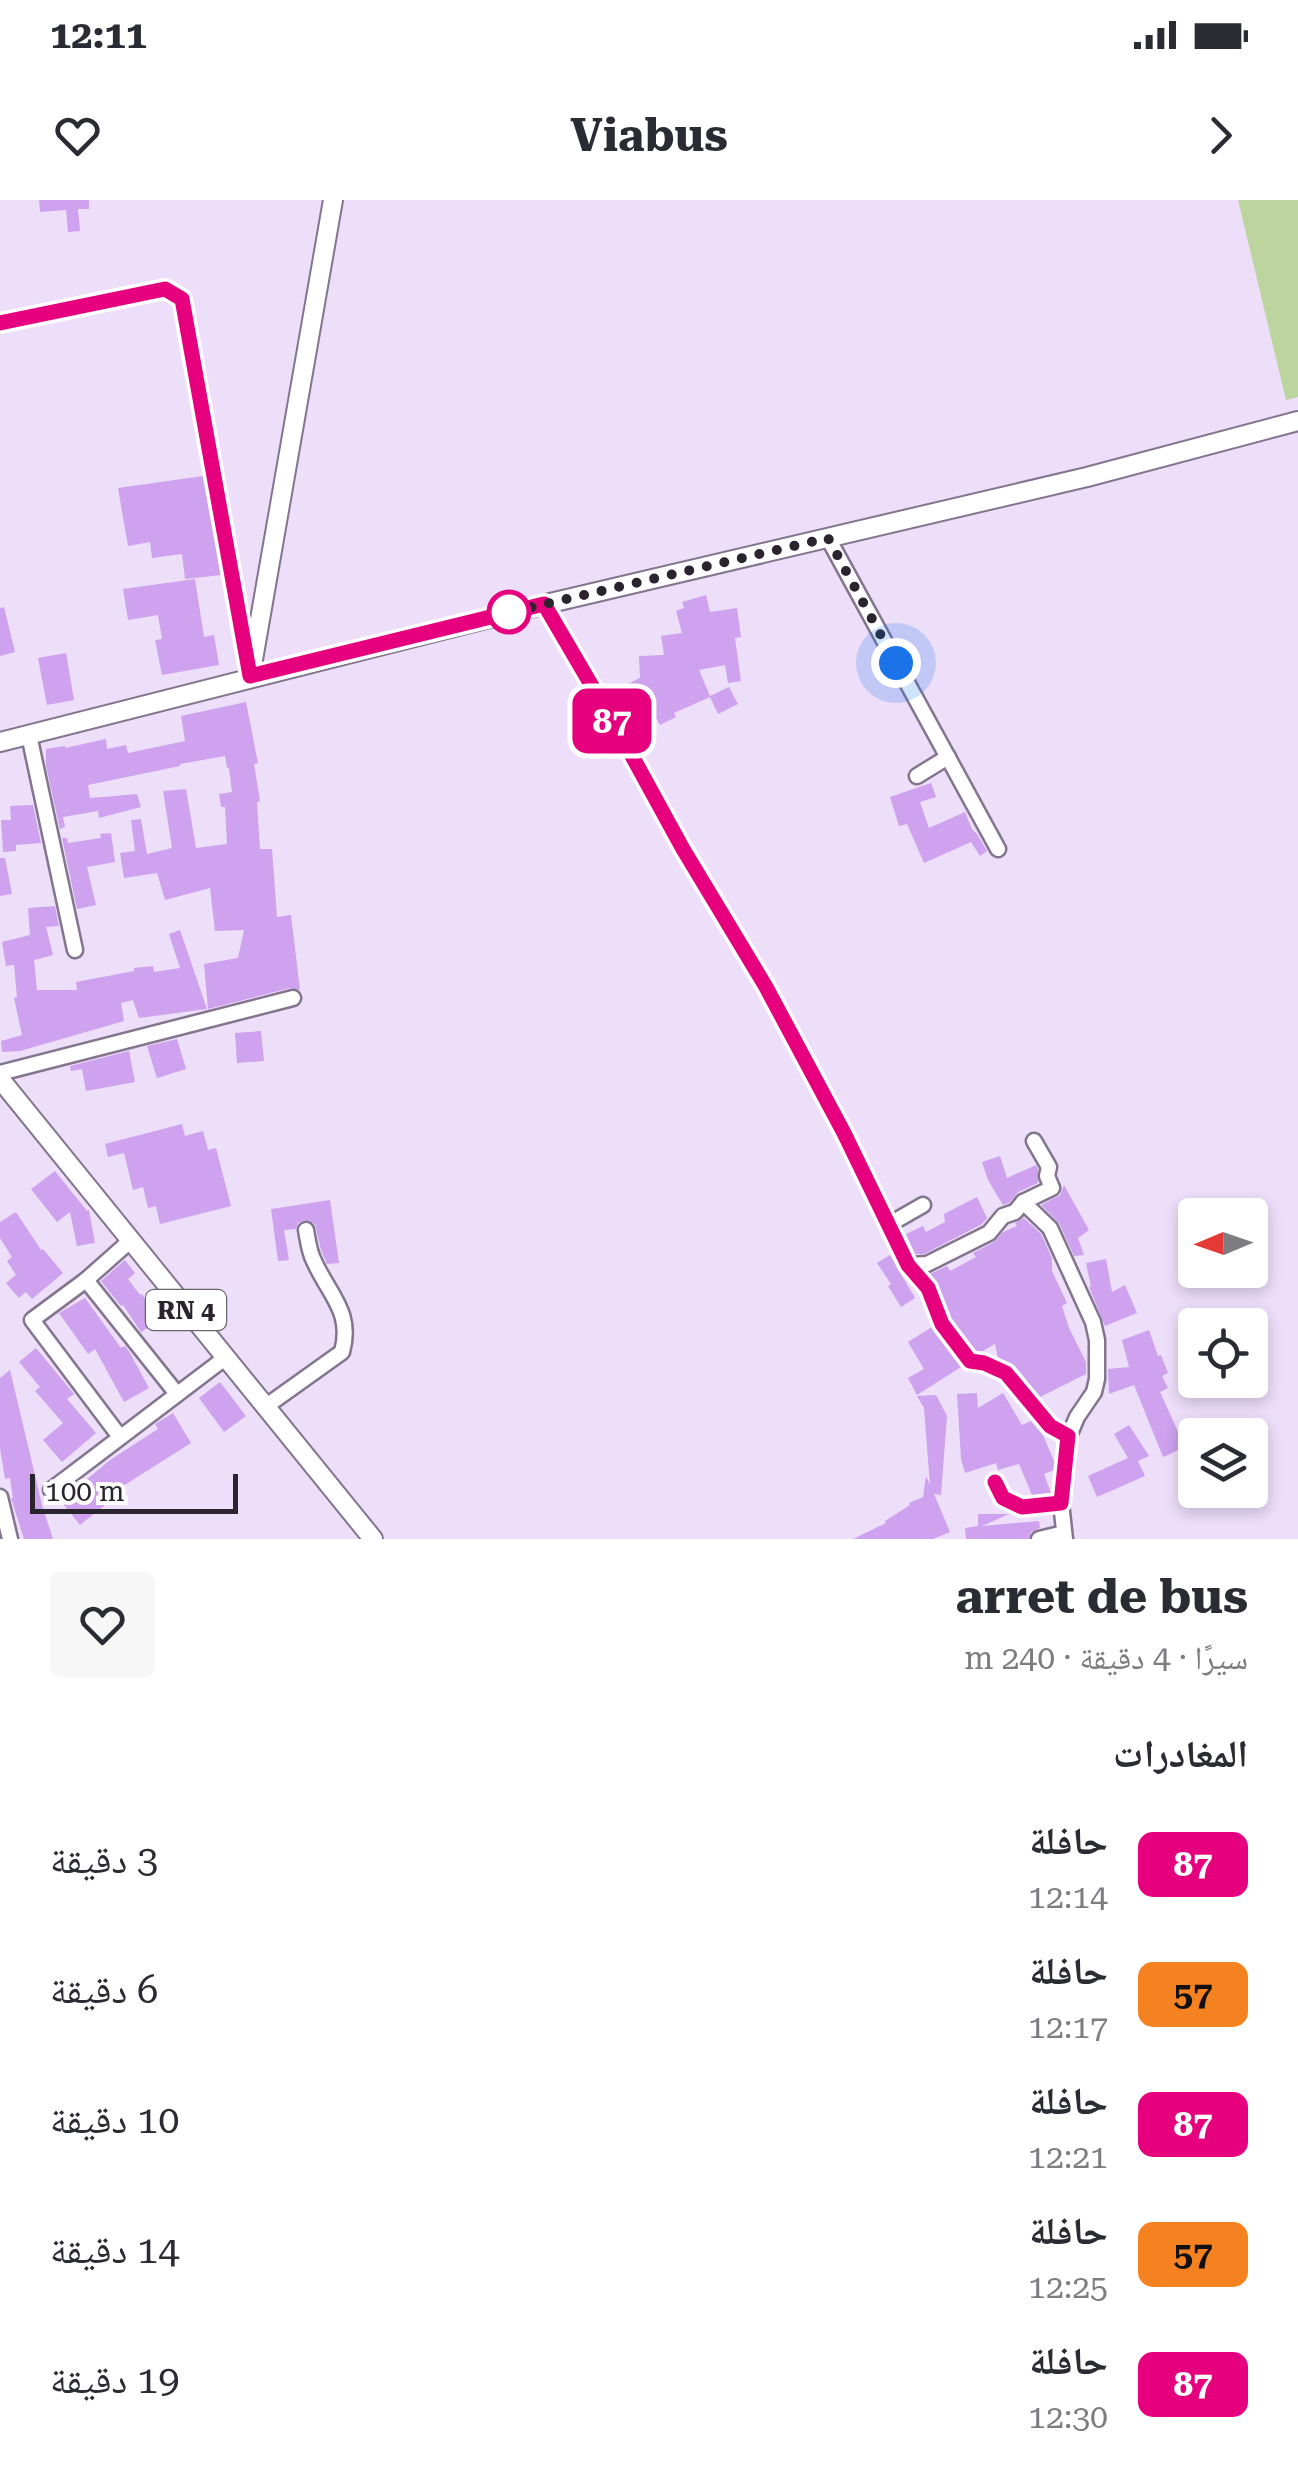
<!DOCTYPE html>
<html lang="ar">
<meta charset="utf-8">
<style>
body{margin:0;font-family:"Roboto Serif","Noto Naskh Arabic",serif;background:#f7f7f7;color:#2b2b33;direction:rtl;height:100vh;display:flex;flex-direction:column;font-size:38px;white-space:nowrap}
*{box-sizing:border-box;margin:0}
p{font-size:32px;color:#7c7c81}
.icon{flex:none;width:55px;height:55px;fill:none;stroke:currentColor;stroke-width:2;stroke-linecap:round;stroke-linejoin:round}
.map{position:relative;height:1339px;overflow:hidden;direction:ltr}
.panel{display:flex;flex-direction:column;background:#fff;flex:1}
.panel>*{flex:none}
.badge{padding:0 20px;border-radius:15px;font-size:35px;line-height:65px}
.needle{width:65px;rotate:268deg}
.buttons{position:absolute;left:1178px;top:998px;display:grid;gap:20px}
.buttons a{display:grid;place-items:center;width:90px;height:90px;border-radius:10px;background:#fff;box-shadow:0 5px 15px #0003;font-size:50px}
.scale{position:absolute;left:30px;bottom:25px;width:208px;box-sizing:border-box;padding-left:10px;border:5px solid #2a242f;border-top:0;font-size:28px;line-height:35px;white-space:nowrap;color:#2a242f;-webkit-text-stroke:8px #fff;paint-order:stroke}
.you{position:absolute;width:50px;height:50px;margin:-25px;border:8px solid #fff;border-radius:50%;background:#1a73e8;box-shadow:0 0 0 15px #1a73e833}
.map>.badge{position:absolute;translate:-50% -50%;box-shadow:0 0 0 5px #fff}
h2{padding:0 50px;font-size:38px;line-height:90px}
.round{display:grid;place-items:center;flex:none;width:105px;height:105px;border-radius:10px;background:#f7f7f7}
.headline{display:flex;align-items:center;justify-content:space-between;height:170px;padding:0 50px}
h1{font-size:48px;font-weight:700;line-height:75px}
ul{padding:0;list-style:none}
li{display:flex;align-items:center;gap:30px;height:130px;padding:0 50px}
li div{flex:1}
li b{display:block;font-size:38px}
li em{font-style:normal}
li .badge{min-width:110px;font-weight:700;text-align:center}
.status{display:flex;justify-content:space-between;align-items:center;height:70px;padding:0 50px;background:#fff;direction:ltr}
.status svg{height:28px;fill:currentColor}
header{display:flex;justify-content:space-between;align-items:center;height:130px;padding:0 50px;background:#fff;font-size:45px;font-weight:700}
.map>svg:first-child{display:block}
.green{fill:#bcd59e}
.building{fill:#cea2ee}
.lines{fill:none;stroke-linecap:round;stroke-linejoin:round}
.minor-casing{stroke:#83758e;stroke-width:19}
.major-casing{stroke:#83758e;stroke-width:22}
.minor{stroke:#fff;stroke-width:14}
.major{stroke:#fff;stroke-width:18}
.line-casing{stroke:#fff;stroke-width:22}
.line{stroke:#e6007e;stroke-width:15}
.walk{stroke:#2a242f;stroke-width:10;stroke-dasharray:0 18}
.stop-dot{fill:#fff;stroke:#e6007e;stroke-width:5}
.labels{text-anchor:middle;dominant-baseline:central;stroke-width:8;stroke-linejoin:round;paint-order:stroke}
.shield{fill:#fff;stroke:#6a666d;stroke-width:2.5}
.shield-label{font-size:25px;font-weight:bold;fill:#2a242f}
</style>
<div class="status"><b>12:11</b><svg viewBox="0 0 49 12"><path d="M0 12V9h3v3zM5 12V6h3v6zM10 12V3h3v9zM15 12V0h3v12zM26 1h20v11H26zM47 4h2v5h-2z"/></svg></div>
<header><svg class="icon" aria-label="forward" viewBox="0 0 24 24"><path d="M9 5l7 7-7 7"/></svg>Viabus<svg class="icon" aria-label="heart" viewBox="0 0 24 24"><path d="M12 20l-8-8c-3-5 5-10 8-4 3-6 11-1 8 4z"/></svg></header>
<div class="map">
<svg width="1298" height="1339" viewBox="0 0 1298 1339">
<rect width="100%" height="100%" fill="#eddefa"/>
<path class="green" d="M1238 0H1298V197L1286 200Z"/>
<g class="building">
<path d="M39 0H89V9H78L80 31 68 32 66 10 40 12Z"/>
<path d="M203 276 221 375 185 379 182 354 152 358 150 342 128 346 118 288Z"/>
<path d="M195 379 204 437 214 435 219 465 162 475 155 440 162 439 158 415 128 420 123 389Z"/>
<path d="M706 395 710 412 737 408 741 437 735 438 741 481 728 483 725 465 699 470 710 496 729 487 738 504 718 514 710 497 674 513 676 517 660 525 652 511 633 519 619 488 640 478 639 456 664 455 661 436 682 433 676 411 684 408 682 402Z"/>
<path d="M4 407 15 452 0 456V408Z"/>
<path d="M66 453 74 500 47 505 38 458Z"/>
<path d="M246 502 258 563 254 564 260 601 257 602 260 649H272L277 717 291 715 300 790 290 788 208 809 204 764 238 758 244 730 215 731 210 688 165 700 157 673 124 678 120 653 135 651 131 620 141 619 147 654 172 648 163 591 186 589 196 648 227 644 225 607H221L219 594 232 592 229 568H227L225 556 180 564V566L88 585 90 598 137 594 141 607 99 618 98 611 63 617 65 627 60 629 61 634 46 566V549L65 546V548L106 539 107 549 126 545 128 553 185 541 181 516Z"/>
<path d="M931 583 936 597 920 602 929 628 965 612 972 629 977 634 987 651 980 656 971 642 924 663 907 624 899 626 890 597Z"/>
<path d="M33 605 41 643 16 645V651L3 652 1 620H11L10 606Z"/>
<path d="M111 633 115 662 87 667 96 705 77 709 62 638H67L68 643 101 638 100 634Z"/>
<path d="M0 658H5L12 694 0 696Z"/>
<path d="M55 706 59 726 46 727 53 755 34 760 37 790H77L76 782 134 771V768L153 766 154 772 180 768 169 734 180 730 207 809 139 818 133 800 121 803 124 821 20 851 2 852 1 841 22 835 14 798 17 797 14 765 6 766 2 742 30 735 28 708Z"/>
<path d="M261 831 264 861 237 863 235 833Z"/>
<path d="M177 839 186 869 157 878 147 846Z"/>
<path d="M129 851 135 882 86 891 82 869 71 871 70 866Z"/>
<path d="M182 924 185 936 203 931 208 950 216 948 231 1006 160 1024 156 1006 148 1008 143 987 133 990 124 953 108 957 105 944Z"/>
<path d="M1000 956 1007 978 1036 965 1038 969V983L1018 992 1009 1003 1003 1005 988 980 982 962Z"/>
<path d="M55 971 87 1011 89 1010 95 1043 77 1046 70 1012 57 1022 31 989Z"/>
<path d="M1064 985 1089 1030 1078 1038 1084 1055 1074 1056 1059 1023 1041 1005 1060 995Z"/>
<path d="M977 997 987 1018 982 1024 924 1054H915L906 1034 923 1026 926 1032 945 1022 944 1014Z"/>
<path d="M330 1000 339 1063 327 1064 321 1050 315 1024 305 1020 298 1023 296 1029 284 1030 289 1060 278 1061 271 1009Z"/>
<path d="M16 1012 41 1050 43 1049 63 1073 32 1099 26 1092 19 1098 6 1083 16 1075 7 1061 12 1057 0 1038V1022Z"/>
<path d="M1024 1018 1041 1034 1052 1058V1071L1067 1103 1062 1106 1069 1128 1086 1162V1174L1040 1197 1015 1166 998 1158 995 1144 981 1152 976 1151 951 1119 938 1084 930 1074 947 1066 950 1071 976 1057 973 1053 994 1042 1003 1032 1017 1026 1015 1023Z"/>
<path d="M890 1055 915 1098 901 1107 888 1086 891 1084 877 1063Z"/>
<path d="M1106 1059 1112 1092 1125 1085 1137 1113 1105 1126 1089 1087H1091L1086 1063Z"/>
<path d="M125 1060 135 1073 128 1079 140 1095 142 1094 158 1122 141 1132 123 1105 121 1106 101 1081Z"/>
<path d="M85 1098 121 1148 125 1146 130 1153 149 1188 124 1202 95 1149 88 1154 59 1113Z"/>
<path d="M932 1127 961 1167 917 1195 908 1178 924 1169 908 1142Z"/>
<path d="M1149 1130 1158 1156 1161 1155 1168 1173 1162 1176 1168 1188 1160 1192 1185 1247 1163 1257 1134 1185 1109 1194 1108 1169 1129 1167 1122 1140Z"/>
<path d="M36 1148 74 1194 67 1199 96 1233 62 1262 43 1240 63 1223 35 1191 40 1187 19 1162Z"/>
<path d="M10 1170 42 1305 53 1339H24L11 1298H13L10 1278 5 1279 0 1248V1178Z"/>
<path d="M220 1182 246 1216 224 1232 199 1198Z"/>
<path d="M977 1193 978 1208 1003 1193 1022 1225 1031 1221 1043 1235 1055 1263 1054 1270 1044 1274 1051 1293 1032 1295 1019 1264 998 1270 996 1263 965 1273 961 1259 957 1194Z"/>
<path d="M936 1195 947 1216 941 1295 934 1294 950 1332 933 1339H853L886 1323 885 1321 910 1305 909 1303 923 1297 926 1276 930 1285 924 1208 917 1196Z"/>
<path d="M173 1213 191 1243 112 1293 115 1297 80 1325 61 1301 110 1260 158 1229 155 1224Z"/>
<path d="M1129 1225 1149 1256 1138 1261 1145 1276 1097 1297 1088 1276 1128 1258 1114 1234Z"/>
<path d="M978 1314H1009L982 1326 1039 1321 1040 1328 1031 1332 1029 1339H966L965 1328 978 1326Z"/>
</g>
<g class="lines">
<g class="minor-casing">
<g id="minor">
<path d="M0 123 165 89 182 99 248 466"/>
<path d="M828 338 998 649"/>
<path d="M544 404 620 534 683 649 767 787 844 933 909 1065 928 1088 942 1124 970 1161 984 1163 1007 1173 1050 1227 1069 1236 1061 1303 1065 1339"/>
<path d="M29 535 75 750"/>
<path d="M917 576 948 557"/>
<path d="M0 873 293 798"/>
<path d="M1034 941 1049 967 1047 976 1052 988 1023 1002 1050 1028 1093 1122 1097 1140V1179L1094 1192 1077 1217 1069 1236"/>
<path d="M888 1025 923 1005"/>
<path d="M909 1065 927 1064 989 1033 1003 1016 1015 1012 1023 1002"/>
<path d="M86 1080 177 1194"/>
<path d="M265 1207 342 1152C353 1112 329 1095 314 1061 309 1052 308 1040 306 1030"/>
<path d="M120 1237 32 1120 86 1080 130 1041"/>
<path d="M995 1281 1003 1298 1022 1307 1061 1303"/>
<path d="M51 1290 225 1158"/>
<path d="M0 1297 10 1339"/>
<path d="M1039 1339 1064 1333"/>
</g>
</g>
<g class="major-casing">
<g id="major">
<path d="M250 477 333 0"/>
<path d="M0 542 529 408 1087 277 1298 221"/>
<path d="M0 879 373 1339"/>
</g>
</g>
<use href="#minor" class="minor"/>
<use href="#major" class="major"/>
</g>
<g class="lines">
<g class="line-casing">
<path id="line" d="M0 123 165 89 182 99 250 476 544 404 620 534 683 649 766 787 844 933 908 1065 928 1088 942 1124 970 1161 984 1163 1006 1173 1050 1226 1068 1236 1061 1303 1022 1307 1003 1298 995 1282"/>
</g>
<use href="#line" class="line"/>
<path class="walk" d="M509 412 494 416 828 338 896 463"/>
</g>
<circle class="stop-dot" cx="509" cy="412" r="20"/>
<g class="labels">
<rect class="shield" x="146" y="1090" width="80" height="40" rx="8"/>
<g class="shield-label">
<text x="186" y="1110">RN 4</text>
</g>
</g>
</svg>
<div class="buttons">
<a><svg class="needle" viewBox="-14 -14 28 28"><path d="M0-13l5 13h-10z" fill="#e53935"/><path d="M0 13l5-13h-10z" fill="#7c7c81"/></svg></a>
<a><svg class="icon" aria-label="locate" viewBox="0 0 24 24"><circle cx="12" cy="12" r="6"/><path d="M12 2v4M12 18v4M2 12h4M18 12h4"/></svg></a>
<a><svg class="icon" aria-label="layers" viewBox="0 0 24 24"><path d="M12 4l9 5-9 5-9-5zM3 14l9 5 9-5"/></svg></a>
</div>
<div class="scale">100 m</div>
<div class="you" style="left:896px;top:463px"></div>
<b class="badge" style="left:612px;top:521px;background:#e6007e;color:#fff">87</b>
</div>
<section class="panel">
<div class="headline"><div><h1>arret de bus</h1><p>سيرًا · 4 دقيقة · 240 m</p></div><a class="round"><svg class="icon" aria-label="heart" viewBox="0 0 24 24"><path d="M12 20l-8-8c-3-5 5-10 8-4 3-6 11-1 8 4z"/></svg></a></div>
<h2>المغادرات</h2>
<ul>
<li><span class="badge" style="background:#e6007e;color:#fff">87</span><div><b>حافلة</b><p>12:14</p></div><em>3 دقيقة</em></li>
<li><span class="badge" style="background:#f58220;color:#111">57</span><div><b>حافلة</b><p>12:17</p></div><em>6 دقيقة</em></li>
<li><span class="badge" style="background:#e6007e;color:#fff">87</span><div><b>حافلة</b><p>12:21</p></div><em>10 دقيقة</em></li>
<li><span class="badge" style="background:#f58220;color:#111">57</span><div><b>حافلة</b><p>12:25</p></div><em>14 دقيقة</em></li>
<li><span class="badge" style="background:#e6007e;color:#fff">87</span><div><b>حافلة</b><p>12:30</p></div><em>19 دقيقة</em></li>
</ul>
</section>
